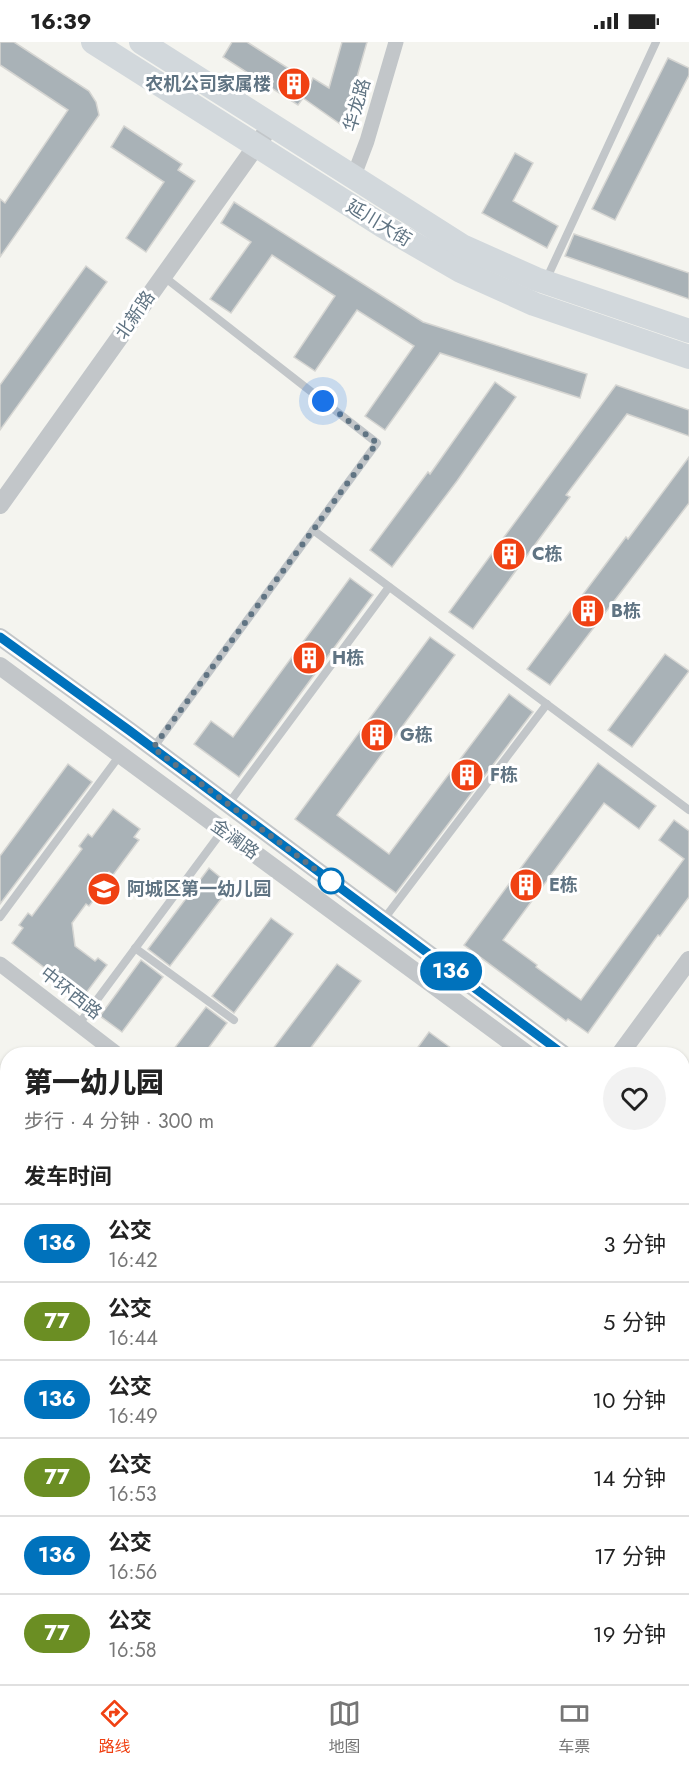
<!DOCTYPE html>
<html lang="zh">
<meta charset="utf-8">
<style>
body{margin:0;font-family:Jost,"Noto Sans SC",sans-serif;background:#f2f2f2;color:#222;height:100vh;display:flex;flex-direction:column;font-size:22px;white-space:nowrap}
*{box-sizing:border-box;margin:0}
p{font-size:20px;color:#767676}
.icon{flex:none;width:33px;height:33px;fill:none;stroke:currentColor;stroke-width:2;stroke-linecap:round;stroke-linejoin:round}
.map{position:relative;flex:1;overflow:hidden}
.details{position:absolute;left:0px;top:1005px;width:690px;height:638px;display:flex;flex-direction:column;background:#fff;border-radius:24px 24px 0 0;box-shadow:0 2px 4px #0004}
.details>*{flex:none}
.badge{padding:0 12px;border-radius:20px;font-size:21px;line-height:39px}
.you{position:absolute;width:30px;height:30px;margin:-15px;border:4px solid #fff;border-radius:50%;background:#1a73e8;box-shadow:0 0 0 9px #1a73e833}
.map>.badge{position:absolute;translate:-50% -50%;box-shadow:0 0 0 3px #fff}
h2{padding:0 24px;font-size:22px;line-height:54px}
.round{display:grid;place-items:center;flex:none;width:63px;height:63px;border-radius:32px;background:#f2f2f2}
.summary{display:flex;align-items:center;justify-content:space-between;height:102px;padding:0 24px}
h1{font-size:28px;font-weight:800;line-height:45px}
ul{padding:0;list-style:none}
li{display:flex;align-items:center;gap:18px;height:78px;padding:0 24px;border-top:2px solid #e0e0e0}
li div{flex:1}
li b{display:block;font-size:22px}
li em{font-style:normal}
li .badge{min-width:66px;font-weight:700;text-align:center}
.status{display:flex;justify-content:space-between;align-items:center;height:42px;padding:0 30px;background:#fff;direction:ltr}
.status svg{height:16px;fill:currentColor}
.dock{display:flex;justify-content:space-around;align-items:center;height:84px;border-top:2px solid #e0e0e0;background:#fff;font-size:16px;color:#767676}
.dock a{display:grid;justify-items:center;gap:3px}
.dock .current{color:#f04113}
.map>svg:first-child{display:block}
.building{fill:#a9b2b7;stroke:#d5d5d2;stroke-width:1.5}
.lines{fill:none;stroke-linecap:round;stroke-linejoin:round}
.service{stroke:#c2c6c9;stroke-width:8}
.minor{stroke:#c2c6c9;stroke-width:15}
.tertiary{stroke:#c2c6c9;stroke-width:18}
.primary{stroke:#d2d8dc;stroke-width:24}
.line-casing{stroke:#fff;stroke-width:14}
.line{stroke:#0072bc;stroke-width:9}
.walk{stroke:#607483;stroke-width:6;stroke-dasharray:0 10.8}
.stop-dot{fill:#fff;stroke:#0072bc;stroke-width:3}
.labels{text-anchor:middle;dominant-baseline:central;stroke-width:6;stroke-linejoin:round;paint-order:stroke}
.poi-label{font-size:18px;font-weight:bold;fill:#607483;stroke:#fff;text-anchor:start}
.street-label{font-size:18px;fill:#607483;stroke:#fff}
</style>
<div class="status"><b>16:39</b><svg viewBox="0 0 49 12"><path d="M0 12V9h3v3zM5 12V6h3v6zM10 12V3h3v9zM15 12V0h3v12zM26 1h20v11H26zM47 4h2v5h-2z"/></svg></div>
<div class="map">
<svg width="689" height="1642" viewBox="0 0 689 1642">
<rect width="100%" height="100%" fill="#f4f4ef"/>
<g class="building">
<path d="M0 0H14L89 49 96 60 99 73 0 215V157L5 161 68 68 0 23Z"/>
<path d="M232 0H247L311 41 313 36 329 46 342 0H367L343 84 303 56 298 63 223 15Z"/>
<path d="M668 16 689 26V33L615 178 592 167Z"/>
<path d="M124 84 182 122 178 128 195 139 146 210 126 196 164 140 111 105Z"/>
<path d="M515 111 533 121 513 159 558 184 547 206 482 171Z"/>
<path d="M234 160 423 280 587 332 580 356 440 311 385 388 365 374 414 304 357 268 315 329 294 315 335 254 272 213 231 271 210 257 251 200 221 181Z"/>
<path d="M574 192 689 231V257L565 214Z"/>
<path d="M86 224 107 240 0 388V343Z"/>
<path d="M495 340 516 355 457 439 392 525 370 508 428 430 430 432Z"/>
<path d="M616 343 689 368V394L627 372 566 453 570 455 473 587 449 570Z"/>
<path d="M689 415V461L550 643 527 627 626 495 628 497Z"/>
<path d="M350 536 373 553 239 735 194 702 211 679 233 695Z"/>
<path d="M430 595 455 613 337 773 389 812 509 652 533 670 396 851 295 777Z"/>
<path d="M665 612 689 629 632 705 608 688Z"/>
<path d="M598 721 656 764 639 787 604 761 503 898 537 923 536 925 581 958 684 817 659 798 674 778 689 789V855L660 894 658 893 588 991 568 977 566 979 464 903Z"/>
<path d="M68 722 92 740 0 862V814Z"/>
<path d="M113 767 140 787 134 795 139 798 113 833 109 830 95 849 99 851 89 864 86 862 72 881 75 904 95 919 98 916 107 923 83 955 12 901 23 886 19 883 28 871 32 874 82 807 79 804 88 792 92 795Z"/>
<path d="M209 826 231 844 170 924 148 907Z"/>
<path d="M271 876 293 892 234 971 212 954Z"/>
<path d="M141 918 163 935 122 990 100 974Z"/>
<path d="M337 922 361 939 306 1012H269Z"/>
<path d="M206 965 227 981 204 1012H170Z"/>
<path d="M429 990 459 1012H413Z"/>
</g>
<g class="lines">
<g class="service">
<path d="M546 238 656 0"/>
<path d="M313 488 689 768"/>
<path d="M154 705 377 401 163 234"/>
<path d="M229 761 389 545"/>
<path d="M0 875 120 713"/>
<path d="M384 877 547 662"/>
<path d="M135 906 234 978"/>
<path d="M79 982 223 788"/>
<path d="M682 1233 689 1224"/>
</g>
<g class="minor">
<path d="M353 136 367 99 396 0"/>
<path d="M0 922 117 1012"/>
<path d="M682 1471 689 1462"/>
<path d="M562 1642 567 1635"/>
</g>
<g class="tertiary">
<path d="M0 463 264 93"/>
<path d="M0 595 130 689 563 1012"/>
<path d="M0 624 527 1012"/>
<path d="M620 1012 689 918"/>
<path d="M682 1100 689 1105"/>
<path d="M682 1127 689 1132"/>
<path d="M0 1569 8 1575"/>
<path d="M0 1591 8 1598"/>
<path d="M53 1635 61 1642"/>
<path d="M80 1635 88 1642"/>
</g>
<g class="primary">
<path d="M93 0 383 184 461 229 534 262 689 315"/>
<path d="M141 0 462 204 536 237 689 289"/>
</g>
</g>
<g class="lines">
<g class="line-casing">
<path id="line" d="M0 595 130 689 563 1012"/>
</g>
<use href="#line" class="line"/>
<path class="walk" d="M323 359 377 401 153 706 331 839"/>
</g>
<defs>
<g id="building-disc" transform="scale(1.725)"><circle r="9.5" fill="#f04113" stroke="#fff"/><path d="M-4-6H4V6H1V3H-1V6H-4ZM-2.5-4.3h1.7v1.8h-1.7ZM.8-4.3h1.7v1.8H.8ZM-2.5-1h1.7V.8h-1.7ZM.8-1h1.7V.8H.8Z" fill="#fff"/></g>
<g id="school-disc" transform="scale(1.725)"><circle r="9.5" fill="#f04113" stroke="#fff"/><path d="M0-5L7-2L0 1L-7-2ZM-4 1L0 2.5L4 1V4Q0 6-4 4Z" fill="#fff"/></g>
</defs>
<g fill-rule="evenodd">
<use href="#building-disc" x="294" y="42"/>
<use href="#building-disc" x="509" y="512"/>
<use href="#building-disc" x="588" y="569"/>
<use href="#building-disc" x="309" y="616"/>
<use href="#building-disc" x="377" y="693"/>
<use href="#building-disc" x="467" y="733"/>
<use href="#building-disc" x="526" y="843"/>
<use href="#school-disc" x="104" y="847"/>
</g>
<circle class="stop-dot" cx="331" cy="839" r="12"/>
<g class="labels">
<g class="poi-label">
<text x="271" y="42" text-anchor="end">农机公司家属楼</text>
<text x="532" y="512">C栋</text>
<text x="611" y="569">B栋</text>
<text x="332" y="616">H栋</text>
<text x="400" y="693">G栋</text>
<text x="490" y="733">F栋</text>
<text x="549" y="843">E栋</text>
<text x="127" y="847">阿城区第一幼儿园</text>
</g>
<g class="street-label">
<text transform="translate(357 63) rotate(-74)">华龙路</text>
<text transform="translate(379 181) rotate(31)">延川大街</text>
<text transform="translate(135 273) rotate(-55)">北新路</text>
<text transform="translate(235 797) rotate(36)">金澜路</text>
<text transform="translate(71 951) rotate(38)">中环西路</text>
</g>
</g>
</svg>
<div class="you" style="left:323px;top:359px"></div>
<b class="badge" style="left:451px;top:929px;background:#0072bc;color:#fff">136</b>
<section class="details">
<div class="summary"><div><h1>第一幼儿园</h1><p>步行 · 4 分钟 · 300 m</p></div><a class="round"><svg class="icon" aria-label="heart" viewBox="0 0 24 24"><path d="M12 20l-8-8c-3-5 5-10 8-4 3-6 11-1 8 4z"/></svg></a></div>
<h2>发车时间</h2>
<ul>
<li><span class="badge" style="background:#0072bc;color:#fff">136</span><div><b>公交</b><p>16:42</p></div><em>3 分钟</em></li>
<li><span class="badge" style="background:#6b8e23;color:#fff">77</span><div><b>公交</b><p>16:44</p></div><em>5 分钟</em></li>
<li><span class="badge" style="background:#0072bc;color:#fff">136</span><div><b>公交</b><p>16:49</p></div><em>10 分钟</em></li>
<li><span class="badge" style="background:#6b8e23;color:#fff">77</span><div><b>公交</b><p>16:53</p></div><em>14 分钟</em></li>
<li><span class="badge" style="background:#0072bc;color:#fff">136</span><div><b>公交</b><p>16:56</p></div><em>17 分钟</em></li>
<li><span class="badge" style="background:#6b8e23;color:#fff">77</span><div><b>公交</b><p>16:58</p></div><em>19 分钟</em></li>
</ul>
</section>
</div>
<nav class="dock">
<a class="current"><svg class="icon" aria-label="directions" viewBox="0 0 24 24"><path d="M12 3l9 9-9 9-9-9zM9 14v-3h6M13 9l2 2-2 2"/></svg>路线</a>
<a><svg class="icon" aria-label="map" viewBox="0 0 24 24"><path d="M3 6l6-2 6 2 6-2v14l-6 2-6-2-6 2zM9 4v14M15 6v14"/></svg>地图</a>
<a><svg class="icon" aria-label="tickets" viewBox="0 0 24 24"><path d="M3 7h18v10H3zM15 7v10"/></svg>车票</a>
</nav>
